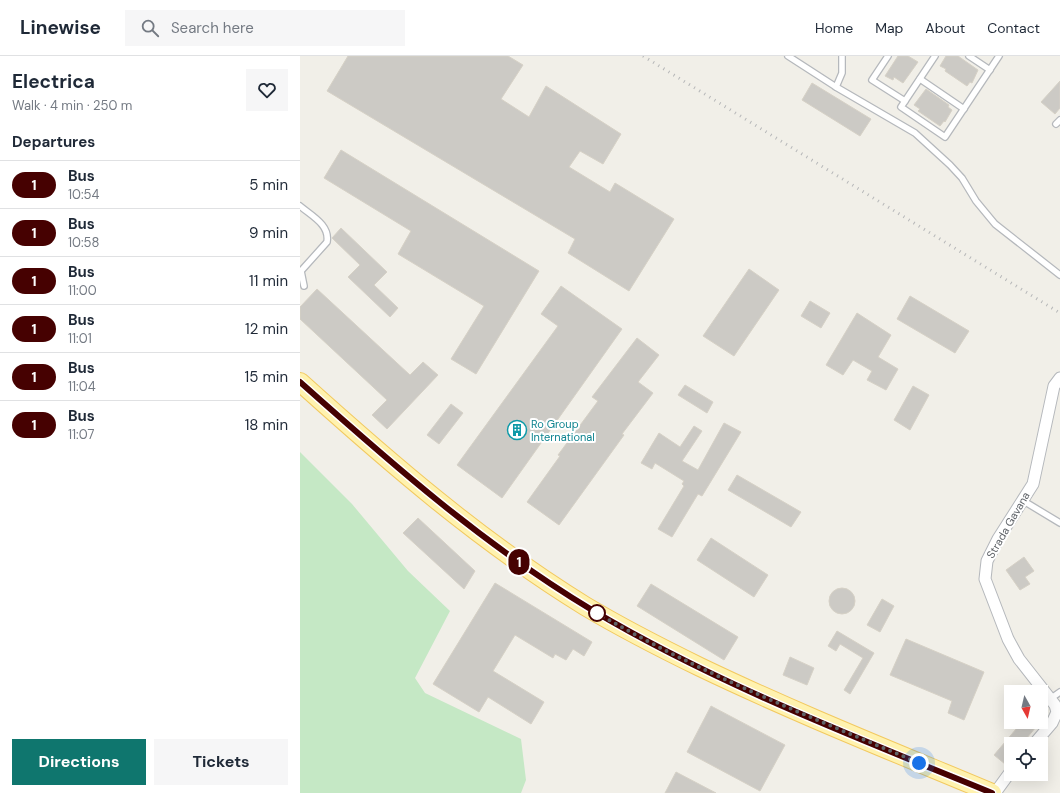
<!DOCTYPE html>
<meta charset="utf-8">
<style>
body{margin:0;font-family:"DM Sans",sans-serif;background:#f6f6f7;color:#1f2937;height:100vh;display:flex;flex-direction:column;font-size:15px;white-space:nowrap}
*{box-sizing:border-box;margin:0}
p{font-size:13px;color:#747a83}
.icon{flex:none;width:22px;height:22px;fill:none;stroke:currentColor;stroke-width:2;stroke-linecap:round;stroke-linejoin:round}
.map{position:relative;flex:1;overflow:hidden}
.sheet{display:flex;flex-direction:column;background:#fff;width:300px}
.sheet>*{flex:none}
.badge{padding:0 8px;border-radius:13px;font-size:14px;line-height:26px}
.needle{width:26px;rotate:172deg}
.fabs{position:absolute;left:704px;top:629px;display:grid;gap:8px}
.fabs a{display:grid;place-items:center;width:44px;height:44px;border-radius:0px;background:#fff;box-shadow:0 4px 16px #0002;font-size:20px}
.you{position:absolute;width:20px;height:20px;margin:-10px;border:3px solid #fff;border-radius:50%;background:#1a73e8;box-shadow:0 0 0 6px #1a73e833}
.map>.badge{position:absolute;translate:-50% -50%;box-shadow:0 0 0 2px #fff}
h2{padding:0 12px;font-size:15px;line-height:36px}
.round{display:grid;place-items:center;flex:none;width:42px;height:42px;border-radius:0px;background:#f6f6f7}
.overview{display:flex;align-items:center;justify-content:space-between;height:68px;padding:0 12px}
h1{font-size:19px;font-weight:700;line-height:30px}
.primary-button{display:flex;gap:8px;margin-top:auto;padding:8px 12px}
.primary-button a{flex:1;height:46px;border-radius:0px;background:#0f766e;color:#fff;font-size:16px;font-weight:700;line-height:46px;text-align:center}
.primary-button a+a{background:#f6f6f7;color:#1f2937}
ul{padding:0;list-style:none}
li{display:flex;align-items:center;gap:12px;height:48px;padding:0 12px;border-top:1px solid #e0e1e3}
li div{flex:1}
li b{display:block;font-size:15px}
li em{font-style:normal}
li .badge{min-width:44px;font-weight:700;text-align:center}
header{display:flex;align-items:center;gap:24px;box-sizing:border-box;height:56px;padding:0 20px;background:#fff;border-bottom:1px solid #e0e1e3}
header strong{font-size:19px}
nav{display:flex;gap:22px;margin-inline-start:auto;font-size:14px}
.search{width:280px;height:36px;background:#f6f6f7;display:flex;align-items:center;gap:10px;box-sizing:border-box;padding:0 14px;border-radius:0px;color:#747a83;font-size:15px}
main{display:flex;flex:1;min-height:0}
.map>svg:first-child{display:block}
.green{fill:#c5e8c5}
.building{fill:#cccac5;stroke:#d6d1c6}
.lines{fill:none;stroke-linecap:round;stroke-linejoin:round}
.lane-casing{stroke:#b5b8bc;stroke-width:8}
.street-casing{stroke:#b5b8bc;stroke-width:13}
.primary-casing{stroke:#f2c960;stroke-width:20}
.lane{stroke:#fff;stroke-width:5.5}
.street{stroke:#fff;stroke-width:11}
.primary{stroke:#fff2af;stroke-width:18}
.rail{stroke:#b6b7b8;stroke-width:3;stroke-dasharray:1 5;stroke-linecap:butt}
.line-casing{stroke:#fff;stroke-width:9}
.line{stroke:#460101;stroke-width:6}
.walk{stroke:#5f6368;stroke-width:4;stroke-dasharray:0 7.2}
.stop-dot{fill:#fff;stroke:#460101;stroke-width:2}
.labels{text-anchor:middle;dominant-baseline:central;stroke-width:4;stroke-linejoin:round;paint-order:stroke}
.culture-label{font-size:11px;fill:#0d838f;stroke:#fff;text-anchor:start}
.street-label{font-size:11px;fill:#5f6368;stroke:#fff}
</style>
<header>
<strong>Linewise</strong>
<div class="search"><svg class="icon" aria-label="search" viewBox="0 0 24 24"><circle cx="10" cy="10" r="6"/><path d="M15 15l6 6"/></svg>Search here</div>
<nav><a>Home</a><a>Map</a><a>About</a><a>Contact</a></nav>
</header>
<main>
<section class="sheet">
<div class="overview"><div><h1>Electrica</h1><p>Walk · 4 min · 250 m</p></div><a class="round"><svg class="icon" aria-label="heart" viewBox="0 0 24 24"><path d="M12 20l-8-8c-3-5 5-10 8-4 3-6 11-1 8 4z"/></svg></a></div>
<h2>Departures</h2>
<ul>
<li><span class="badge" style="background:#460101;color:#fff">1</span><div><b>Bus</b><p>10:54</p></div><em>5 min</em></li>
<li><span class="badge" style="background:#460101;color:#fff">1</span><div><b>Bus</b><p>10:58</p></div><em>9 min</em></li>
<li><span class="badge" style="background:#460101;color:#fff">1</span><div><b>Bus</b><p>11:00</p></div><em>11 min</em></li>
<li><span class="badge" style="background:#460101;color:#fff">1</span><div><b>Bus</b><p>11:01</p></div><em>12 min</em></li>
<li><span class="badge" style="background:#460101;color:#fff">1</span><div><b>Bus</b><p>11:04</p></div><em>15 min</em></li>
<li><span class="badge" style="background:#460101;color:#fff">1</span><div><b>Bus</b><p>11:07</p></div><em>18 min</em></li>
</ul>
<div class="primary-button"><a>Directions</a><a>Tickets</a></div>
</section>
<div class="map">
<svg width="760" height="737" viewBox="0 0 760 737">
<rect width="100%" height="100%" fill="#f1efe8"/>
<path class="green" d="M0 396 52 448 108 515 150 555 115 622 125 637 221 683 226 724 221 737H0Z"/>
<g class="building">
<path d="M48 0H208L223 9 201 43 229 61 246 30 321 78 303 108 280 95 269 111 310 136 315 127 374 163 329 235 268 197 275 183 27 35Z"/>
<path d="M598 0H608L618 6 603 27 594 21 593 24 585 20Z"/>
<path d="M646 0H658L678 14 672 27 670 26 667 30 645 15 646 13 640 10Z"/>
<path d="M760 25V52L755 58 741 46Z"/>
<path d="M512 27 571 63 560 80 502 44Z"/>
<path d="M626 33 649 49 648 51 652 54 645 66 644 65 640 70 618 55 620 53 614 49Z"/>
<path d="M41 94 239 215 176 318 151 303 184 250 98 198 111 175 24 122Z"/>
<path d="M41 172 87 216 74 229 98 252 90 261 48 221 60 209 32 182Z"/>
<path d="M449 213 479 234 434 300 403 280Z"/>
<path d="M261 230 322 273 202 442 157 409 258 270 241 258Z"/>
<path d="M17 233 110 319 123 306 138 319 87 373 72 359 87 344 0 263V251Z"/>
<path d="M610 240 669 275 655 297 597 263Z"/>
<path d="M510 245 530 257 521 272 501 260Z"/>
<path d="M557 257 591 279 578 301 598 313 586 334 567 324 572 315 553 304 543 319 526 309Z"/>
<path d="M337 282 359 299 338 326 353 337 322 378 324 379 259 469 227 446 260 400 258 399 298 345 292 341Z"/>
<path d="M385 329 413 346 407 357 378 339Z"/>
<path d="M613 330 629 339 610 374 594 364Z"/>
<path d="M151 348 163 357 139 388 127 379Z"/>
<path d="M424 367 441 376 402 440 398 438 372 481 358 473 384 430 382 428 384 425 355 407 352 413 341 407 359 377 380 391 394 370 402 375 382 405 398 414Z"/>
<path d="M437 419 501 456 491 471 428 434Z"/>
<path d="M118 462 175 515 164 533 103 477Z"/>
<path d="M411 482 468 519 454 541 397 504Z"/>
<path d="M724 501 734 515 725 521 730 528 720 534 706 514Z"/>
<path d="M195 527 292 586 284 600 273 593 266 604 255 598 253 602 215 579 193 615 244 646 231 668 188 641 179 656 133 628Z"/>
<path d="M351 528 438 581 424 604 337 550Z"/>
<circle cx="542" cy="545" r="13"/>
<path d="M582 543 594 550 580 576 567 569Z"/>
<path d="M537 575 574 597 550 638 544 634 563 602 540 588 536 595 528 590Z"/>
<path d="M606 583 684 616 664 664 648 657 652 645 590 619Z"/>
<path d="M490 601 514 612 507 629 483 619Z"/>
<path d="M411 650 485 689 460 735 387 696Z"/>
<path d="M722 666H740L722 688H711V701L705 708 694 699Z"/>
<path d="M376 716 416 737H365Z"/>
</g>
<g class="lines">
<g class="lane-casing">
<g id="lane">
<path d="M488 0 536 31 615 77 650 109 662 122 676 145 695 168 760 219"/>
<path d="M588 0 572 24 605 45"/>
<path d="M635 0 601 51 645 81 699 0"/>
<path d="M669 0 690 14"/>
<path d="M620 23 664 53"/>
<path d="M536 31 542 17V0"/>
<path d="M756 68 760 64"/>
<path d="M0 150C12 160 30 169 27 186L1 215 4 230"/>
<path d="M722 444 760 467"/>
<path d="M750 643 760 636"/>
</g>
</g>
<g class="street-casing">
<g id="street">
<path d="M734 688 752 667 757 656 755 649 719 603 708 583 685 523 687 505 698 483 733 428 754 330 760 322"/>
<path d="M695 737 711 715"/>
</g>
</g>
<g class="primary-casing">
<path id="primary" d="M0 326C90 407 181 486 285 550 322 572 361 592 400 611 496 657 594 696 692 737"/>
</g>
<use href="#lane" class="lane"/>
<use href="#street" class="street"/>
<use href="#primary" class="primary"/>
<path class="rail" d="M343 0 760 257"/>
</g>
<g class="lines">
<g class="line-casing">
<path id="line" d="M0 326C92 408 185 490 292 554 416 628 558 682 692 737"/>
</g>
<use href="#line" class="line"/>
<path class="walk" d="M297 557C399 617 511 661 619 707"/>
</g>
<defs>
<g id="building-ring" transform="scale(1)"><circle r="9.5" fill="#fff" stroke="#0f9aa8" stroke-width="1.5"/><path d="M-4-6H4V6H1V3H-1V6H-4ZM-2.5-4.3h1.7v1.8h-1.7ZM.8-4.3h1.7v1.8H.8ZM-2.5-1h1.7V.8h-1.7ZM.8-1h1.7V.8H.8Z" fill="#0f9aa8"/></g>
</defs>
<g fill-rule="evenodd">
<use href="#building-ring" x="217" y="374"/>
</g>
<circle class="stop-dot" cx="297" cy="557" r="8"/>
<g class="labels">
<g class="culture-label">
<text x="231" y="368">Ro Group<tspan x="231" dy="13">International</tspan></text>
</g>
<g class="street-label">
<text transform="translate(708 469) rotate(-60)">Strada Gavana</text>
</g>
</g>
</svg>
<div class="fabs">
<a><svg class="needle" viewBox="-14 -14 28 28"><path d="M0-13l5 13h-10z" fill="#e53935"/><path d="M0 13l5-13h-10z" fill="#747a83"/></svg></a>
<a><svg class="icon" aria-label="locate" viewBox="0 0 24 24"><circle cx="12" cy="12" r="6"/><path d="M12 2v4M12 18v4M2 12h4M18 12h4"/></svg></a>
</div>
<div class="you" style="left:619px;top:707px"></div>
<b class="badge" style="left:219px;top:506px;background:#460101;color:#fff">1</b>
</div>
</main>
